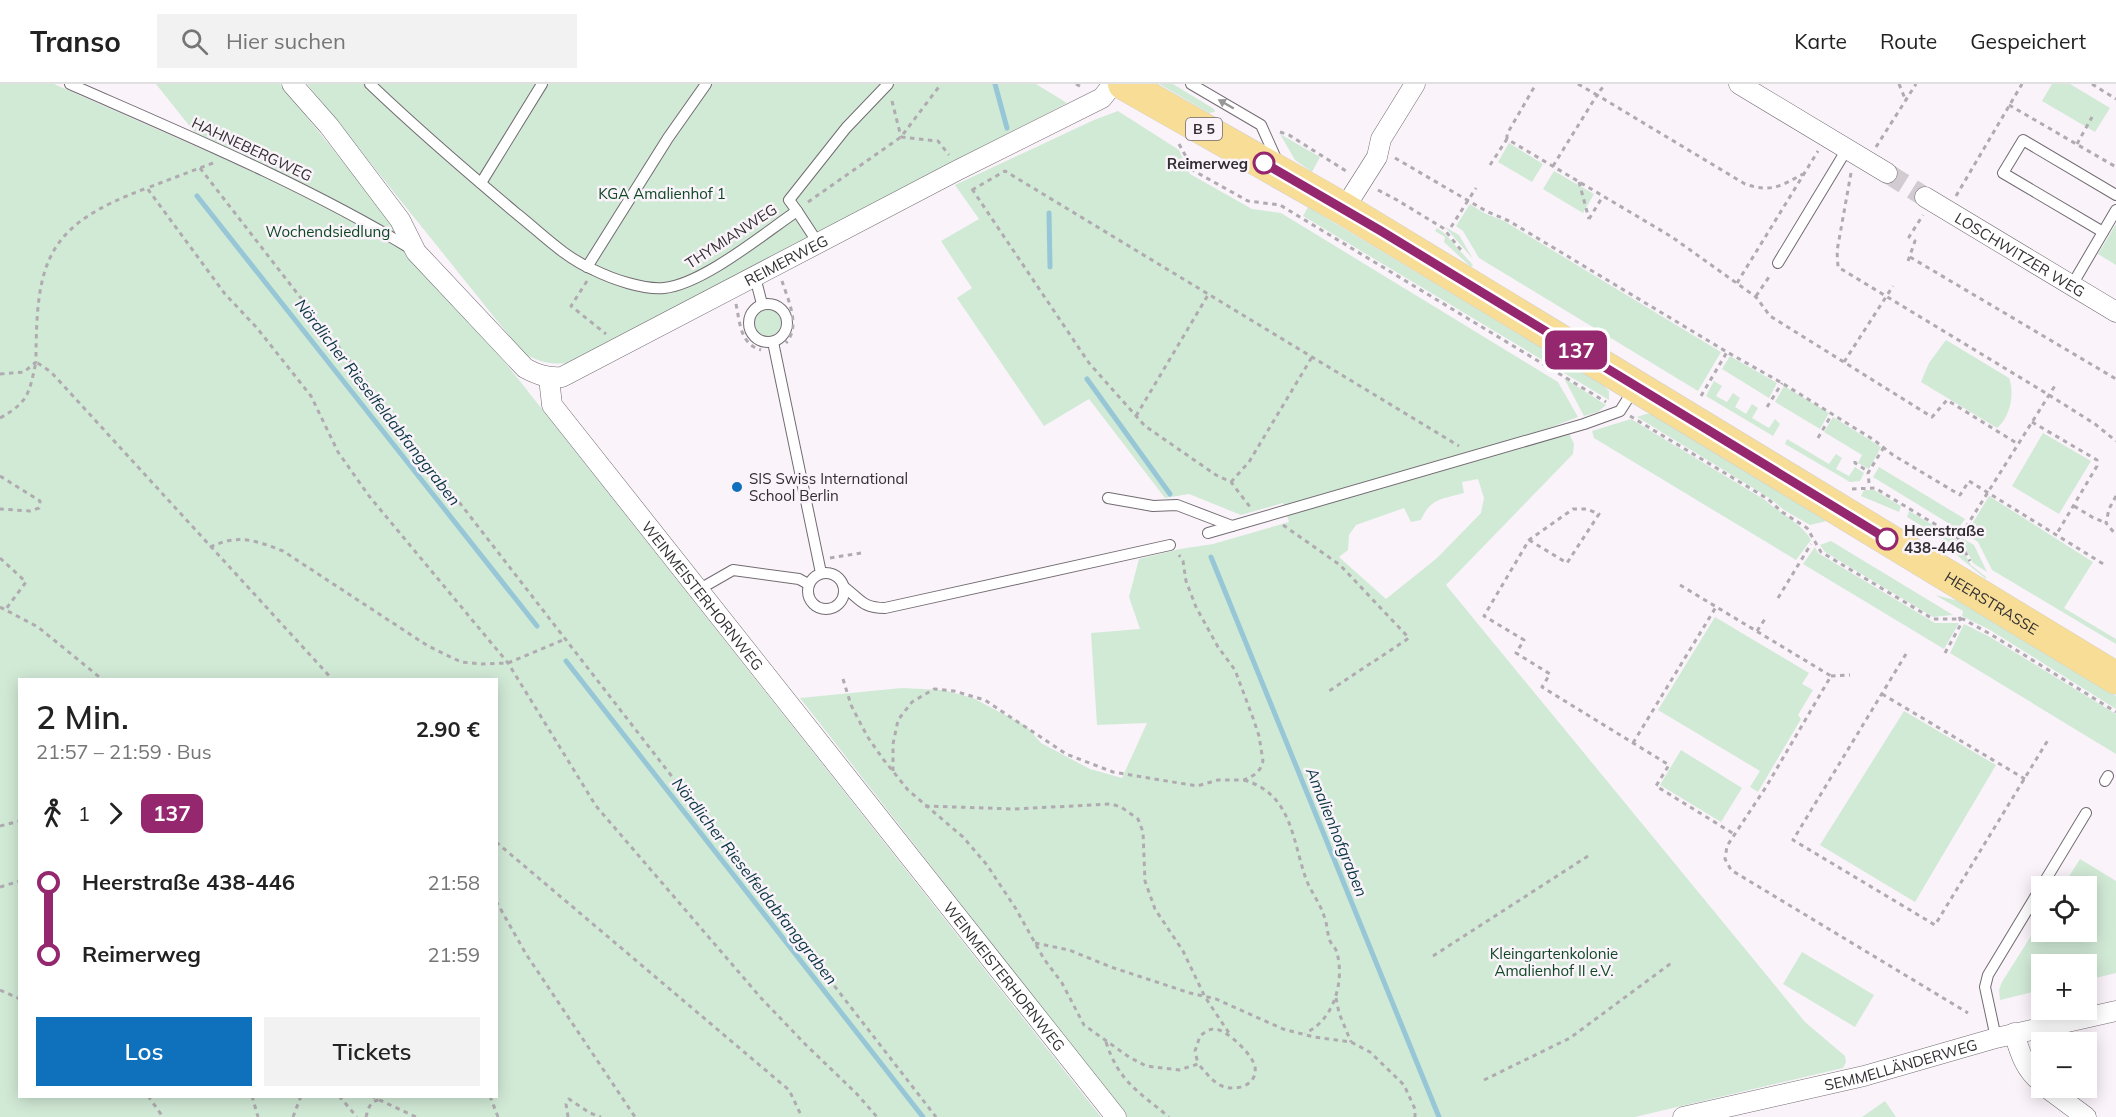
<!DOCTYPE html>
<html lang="de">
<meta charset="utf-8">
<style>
body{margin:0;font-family:Mulish,sans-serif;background:#f2f2f2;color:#222;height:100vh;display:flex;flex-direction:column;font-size:22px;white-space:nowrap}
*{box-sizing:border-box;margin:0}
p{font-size:20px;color:#767676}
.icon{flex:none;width:33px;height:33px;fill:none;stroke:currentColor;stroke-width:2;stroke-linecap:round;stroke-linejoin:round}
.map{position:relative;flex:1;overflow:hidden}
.sheet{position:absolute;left:18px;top:594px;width:480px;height:420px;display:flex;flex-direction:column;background:#fff;border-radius:0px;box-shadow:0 3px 15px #0003}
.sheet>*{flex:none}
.badge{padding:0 12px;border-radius:9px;font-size:21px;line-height:39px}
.fabs{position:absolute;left:2031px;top:792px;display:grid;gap:12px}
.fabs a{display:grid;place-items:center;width:66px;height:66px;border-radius:0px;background:#fff;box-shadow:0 3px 15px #0003;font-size:30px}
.map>.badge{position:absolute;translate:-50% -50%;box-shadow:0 0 0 3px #fff}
.legs{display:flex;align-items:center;gap:9px;height:66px;padding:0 18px;font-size:20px}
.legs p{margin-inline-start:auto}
.overview{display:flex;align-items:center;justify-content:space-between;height:102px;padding:0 18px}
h1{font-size:33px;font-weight:600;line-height:45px}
.primary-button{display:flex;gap:12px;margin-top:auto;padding:12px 18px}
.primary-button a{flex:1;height:69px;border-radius:0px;background:#0f70bc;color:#fff;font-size:24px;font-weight:600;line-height:69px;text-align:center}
.primary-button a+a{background:#f2f2f2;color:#222}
ul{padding:0 18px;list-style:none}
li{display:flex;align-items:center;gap:21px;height:72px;font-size:22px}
li i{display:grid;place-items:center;width:9px;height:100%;margin:0 8px;background:currentColor}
li i::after{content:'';width:15px;height:15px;margin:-8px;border:4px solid;border-radius:50%;background:#fff}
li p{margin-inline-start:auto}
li:first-child i{background:linear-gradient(#0000 50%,currentColor 0)}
li:last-child i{background:linear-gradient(currentColor 50%,#0000 0)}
header{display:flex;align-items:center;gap:36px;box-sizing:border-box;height:84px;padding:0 30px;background:#fff;border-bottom:2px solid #e0e0e0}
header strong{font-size:28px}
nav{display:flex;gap:33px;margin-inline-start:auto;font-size:21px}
.search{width:420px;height:54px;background:#f2f2f2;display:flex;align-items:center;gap:15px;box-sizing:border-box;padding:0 21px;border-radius:0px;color:#767676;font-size:22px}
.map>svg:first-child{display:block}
.green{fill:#d1ead6;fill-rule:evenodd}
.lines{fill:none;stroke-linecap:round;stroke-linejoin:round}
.stream{stroke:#97c7d6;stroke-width:5}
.street-tunnel{stroke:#d2ccd2;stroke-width:20;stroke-dasharray:20 10;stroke-linecap:butt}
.lane-casing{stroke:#726c72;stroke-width:12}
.street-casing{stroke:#726c72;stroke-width:21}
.primary-casing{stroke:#d2d1d2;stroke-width:33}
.path{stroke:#b0abb0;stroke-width:3;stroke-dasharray:4.5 4.5;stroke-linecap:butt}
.lane{stroke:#fff;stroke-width:10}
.street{stroke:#fff;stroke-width:20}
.primary{stroke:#f7dd96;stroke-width:32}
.oneway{fill:#989798}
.line-1-casing{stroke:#fff;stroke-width:14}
.line-1{stroke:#95276e;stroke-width:9}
.stop-1-dot{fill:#fff;stroke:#95276e;stroke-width:3}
.poi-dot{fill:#0f70bc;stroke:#faf3fa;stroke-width:2}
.labels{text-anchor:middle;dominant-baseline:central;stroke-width:5;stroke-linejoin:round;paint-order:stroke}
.shield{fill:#faf3fa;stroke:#6e6a6e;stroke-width:1.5}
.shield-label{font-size:14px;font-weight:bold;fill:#322f32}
.street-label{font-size:15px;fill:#322f32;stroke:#faf3fa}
.stop-label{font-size:15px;font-weight:bold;fill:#322f32;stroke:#faf3fa;text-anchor:end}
.park-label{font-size:15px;fill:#0d4724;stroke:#faf3fa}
.poi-label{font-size:15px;fill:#322f32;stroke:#faf3fa;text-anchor:start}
.water-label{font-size:16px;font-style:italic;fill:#083642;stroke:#faf3fa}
</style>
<header>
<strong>Transo</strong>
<div class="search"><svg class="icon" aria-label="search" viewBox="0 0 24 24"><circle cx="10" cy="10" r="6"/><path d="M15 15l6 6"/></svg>Hier suchen</div>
<nav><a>Karte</a><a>Route</a><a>Gespeichert</a></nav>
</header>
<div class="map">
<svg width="2116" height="1033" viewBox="0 0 2116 1033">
<rect width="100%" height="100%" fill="#faf3fa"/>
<g class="green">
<path d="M0 0H54L211 69 156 0H280L485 253 1101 1033H0ZM20 596H496V1012H20Z"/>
<path d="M307 0H1036L1067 19 570 279C551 281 539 278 523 269Z"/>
<path d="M1159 0H1173L1214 25 1215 28 1209 29Z"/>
<path d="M2052 0H2070L2110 24 2095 48 2042 17Z"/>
<path d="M1118 27 1179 66 1190 90 1252 125 1281 129 1558 298 1578 333 1480 370 1569 349 1574 360 1573 370 1446 501 1805 938 1845 972 1846 978 1843 984 1635 1033H1127L800 614 902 604 943 606 973 614 1026 642 1041 659 1090 685 1122 694 1147 639 1097 641 1091 549 1140 545 1129 513 1139 475 1180 465 1213 460 1289 438 1283 419 1241 431 1189 410 1165 414 1089 315 1044 342 957 214 972 204 941 157 979 135 955 101 1094 36ZM1478 395 1484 414 1481 429 1437 474 1386 515 1339 473 1348 466 1349 451 1356 441 1404 424 1411 438 1421 436C1430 414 1443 415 1464 409L1462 398Z"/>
<path d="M1280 50 1320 73 1312 88 1295 76Z"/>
<path d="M1509 59 1543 80 1532 98 1498 78Z"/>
<path d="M1554 87 1594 110 1583 129 1543 105Z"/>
<path d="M1470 120 1484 129 1504 137 1721 268 1698 307 1479 174 1463 147 1456 142Z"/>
<path d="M1308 123 1602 300 1609 307V316L1303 132Z"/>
<path d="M2116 140V181L2098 170Z"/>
<path d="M1445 143 1459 151 1473 175Z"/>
<path d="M1437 144 1444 149 1473 181 1471 183 1444 158 1445 153 1435 147Z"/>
<circle cx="768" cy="239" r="13"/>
<path d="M1946 256 2009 294C2015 310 2010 333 1997 344L1921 298 1929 279Z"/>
<path d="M1730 272 1777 299 1769 314 1722 285Z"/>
<path d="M1564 294 1606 321 1598 328 1584 332Z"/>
<path d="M1714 297 1722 302 1716 312 1727 318 1733 309 1740 314 1735 323 1746 330 1752 320 1758 324 1752 334 1769 344 1775 335 1780 340 1773 352 1706 312Z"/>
<path d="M1784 302 1829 329 1820 345 1775 318Z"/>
<path d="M1646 330H1655L1827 437 1810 441 1784 426 1771 415 1637 333Z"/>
<path d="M1833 333 1881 363 1869 385 1858 379 1862 371 1824 348Z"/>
<path d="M1631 335 1765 416C1781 430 1801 439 1811 456L1796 476 1594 354 1592 347Z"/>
<path d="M2043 349 2091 377 2059 430 2012 402Z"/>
<path d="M1787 355 1829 380 1836 370 1842 374 1836 385 1849 392 1855 383 1864 389 1860 397 1850 398 1785 360Z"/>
<path d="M1879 383 1965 435 1958 445 1873 393Z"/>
<path d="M1864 406H1874L1901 422 1899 428 1861 412Z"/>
<path d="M1989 412 2093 478 2064 524 2116 555V560L1992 486 1978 458 1966 450Z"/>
<path d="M1909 427 1938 444 1935 450 1907 433Z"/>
<path d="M1947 450 1957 456 1971 481 1986 493V495L1948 464 1950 459 1943 455Z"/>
<path d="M1960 453 1974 461 1987 488 1973 479Z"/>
<path d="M1831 457 1953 531 1933 533 1825 468 1820 461Z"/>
<path d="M1815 463 1818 469 1935 539H1959L1944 565 1803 480Z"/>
<path d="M1935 511 1963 518 2116 612V625L1990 546 1962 532 1963 527Z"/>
<path d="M1715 533 1809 589 1802 600 1813 606 1798 631 1801 635 1758 708 1750 703 1760 687 1658 626Z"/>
<path d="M1964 540 1990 553 2116 630V670L1950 569Z"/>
<path d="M1904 627 1996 681 1915 818 1820 761Z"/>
<path d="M1681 666 1742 704 1721 738 1660 701Z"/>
<path d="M2080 775 2116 797V889L2087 896 2086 880H2042L2041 906 2000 916 1999 906 2002 898 2041 836 2042 848H2086V802H2063Z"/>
<path d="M1802 868 1874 911 1855 943 1783 900Z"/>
<path d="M1885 1017 1896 1033H1862Z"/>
</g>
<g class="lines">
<g class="stream">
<path d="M995 0 1007 44"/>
<path d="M197 112 537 542"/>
<path d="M1049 129 1050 183"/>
<path d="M1087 295 1170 410"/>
<path d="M1211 473 1439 1033"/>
<path d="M566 577 923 1033"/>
</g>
<path class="street-tunnel" d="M1887 89 1925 113"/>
<g class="lane-casing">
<g id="lane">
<path d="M70 0C186 51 304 100 413 166"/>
<path d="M370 0C417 45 467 88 517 130 541 149 565 174 594 186 612 195 644 206 664 204 703 200 763 150 797 127L789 116 846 44 888 0"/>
<path d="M1191 0 1261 41 1278 79"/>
<path d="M481 99 542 0"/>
<path d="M797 127 818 159"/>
<path d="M2103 148 2003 89 2023 56 2116 111"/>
<path d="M1778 179 1847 65"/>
<path d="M587 183 668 54 706 0"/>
<path d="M755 193 762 220"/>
<path d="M2072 201 2116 126"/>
<circle cx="768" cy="239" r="19"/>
<path d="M773 258 821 489"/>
<path d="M1108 414 1153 422 1177 421 1232 442"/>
<path d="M1208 449 1584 340 1620 327 1634 305"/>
<circle cx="826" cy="507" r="18"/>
<path d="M844 503C860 515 862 524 885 524L1170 461"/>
<path d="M698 506 733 486 799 495 808 500"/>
<path d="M2105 697 2108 692"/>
<path d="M1996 954 1985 903 1988 891 2086 729"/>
</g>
</g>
<g class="street-casing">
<g id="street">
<path id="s1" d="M292 0 329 42 400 136 416 168 525 284C538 291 547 294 562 293L958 86 1102 14 1113 0"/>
<path d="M1739 0 1887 89"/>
<path id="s2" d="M1925 113 2116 228"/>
<path d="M1344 125 1377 73 1381 55 1415 0"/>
<path id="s3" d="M549 294 552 321 1116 1033"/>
<path d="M2014 949C2020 969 2025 986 2042 999"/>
<path d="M2047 1004 2086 1033"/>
<path id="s4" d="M1683 1033 1864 992 1996 954 2116 927"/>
</g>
</g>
<g class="primary-casing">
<g id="primary">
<path id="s5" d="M1124 0 1344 125 2116 594"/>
</g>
</g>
<g class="path">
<path d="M1076 0 1083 4"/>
<path d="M1578 0 1597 11 1605 0"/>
<path d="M1899 0 1906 17"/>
<path d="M2092 0 2116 15"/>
<path d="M892 17 901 53"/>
<path d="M2009 21 2116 83"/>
<path d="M1280 48 1289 51 1346 87"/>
<path d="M901 53 938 57 949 71"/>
<path d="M1507 55V50L1536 0"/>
<path d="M1179 60 1194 87 1248 117 1280 121 1606 318"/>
<path d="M2077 60 2092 33"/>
<path d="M1876 63 1916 0"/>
<path d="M1395 74 1486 127 1509 137 1727 268 1782 299 1874 356 1893 371 1960 411 1969 397 2105 481"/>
<path d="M213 79 147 104 225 210 257 244 311 312 338 368 369 412 508 579 596 722 761 914 806 961 856 1009 877 1033"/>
<path d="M1490 81 1507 55 1672 153 1756 213 1770 232 1932 333 1947 316 2018 360"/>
<path d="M1553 82 1597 11 1745 100C1771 109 1781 102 1803 90"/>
<path d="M200 84 936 1033"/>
<path d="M1851 89 1837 167 1838 183 2049 311 2095 340 2116 357"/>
<path d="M1579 98 1589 135"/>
<path d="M972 105 1089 279 1145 342 1216 391 1231 398 1250 423"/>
<path d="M972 106 1005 87 1459 362"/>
<path d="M1378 106 1397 116 1443 144 1461 166"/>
<path d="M1956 112 2022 0"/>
<path d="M808 118 901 53 941 0"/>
<path d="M1589 135 1603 112"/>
<path d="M1451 143 1476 104"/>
<path d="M1910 173 2116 295"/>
<path d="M1908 177 1915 157 1909 153 1923 131"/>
<path d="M587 197 571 222 606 250"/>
<path d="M782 197C788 216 801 242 786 259"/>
<path d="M1737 199 1818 67"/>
<path d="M1756 212 1771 190"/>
<path d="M736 220C740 239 740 260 761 266"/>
<path d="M1844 278 1893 202"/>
<path d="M0 290 24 288 36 278C36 175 47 141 147 104"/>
<path d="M1701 312 1727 268"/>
<path d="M1767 323 1782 299"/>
<path d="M1136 332 1208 211"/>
<path d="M1630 332 1768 415 1782 428 1807 444 1821 468 1933 535H1963L1992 551 2116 628"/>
<path d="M0 334C29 318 29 309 36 278L51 288 333 596"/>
<path d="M2032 338 2097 376V382L2056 451"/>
<path d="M1818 354 1832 330"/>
<path d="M1855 377V379L1869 388"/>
<path d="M0 392 40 417 39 424 30 427 0 425"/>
<path d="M1231 398 1249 378 1312 273"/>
<path d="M1869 399 1868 389 1884 363"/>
<path d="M1852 405 1875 404 1958 454 1970 477"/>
<path d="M2116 412 2109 425 2106 439 2116 451"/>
<path d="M2074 422 2092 433 2106 439"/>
<path d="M1283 441 1340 481 1409 554 1326 609"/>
<path d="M1961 451 2056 300"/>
<path d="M1529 456 1567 479 1599 430 1587 425H1573L1529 456 1484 532 1524 556 1516 569 1550 590 1542 603 1669 681 1656 702 1734 750"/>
<path d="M210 463C238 450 255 456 283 467L428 562 461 578 482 580 508 579 565 555"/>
<path d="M0 474 26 498 6 525"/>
<path d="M830 474 861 469"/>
<path d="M1680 501 1831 592 1766 703 1727 762 1725 775 1731 786 1968 929"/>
<path d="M1778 514 1811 460"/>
<path d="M0 523 38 543 103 596"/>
<path d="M1757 547 1765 535"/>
<path d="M1945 569 1961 540 1959 531"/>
<path d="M1906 570 1793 756 1935 841 2048 656"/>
<path d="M1831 592 1850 591"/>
<path d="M843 595 851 621 867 652 883 675 908 706 963 753 987 781 1016 825 1044 875 1062 899 1084 941 1129 973 1146 982 1179 986 1198 980 1195 967 1200 952C1205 948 1210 944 1216 945 1228 947 1253 971 1255 983 1258 1001 1236 1008 1222 1002 1212 998 1205 987 1198 980"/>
<path d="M1882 610 2025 695"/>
<path d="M1633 659 1716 523"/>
<path d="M893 687V660L898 636 912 618 934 605 954 607 985 616 1066 670 1113 688 1197 702 1218 696H1244L1254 691 1260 685 1263 677 1259 652 1253 634 1235 586 1218 563 1196 523 1186 497 1183 477 1179 471"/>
<path d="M1244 696C1292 710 1292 755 1306 795 1311 808 1320 819 1324 832 1327 839 1327 847 1329 854 1330 859 1334 862 1336 866 1346 895 1334 937 1305 949"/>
<path d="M925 722 1014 725 1111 720 1121 723 1138 735 1143 748 1145 797 1155 825 1183 867 1205 913 1229 949"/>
<path d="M0 742 20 737"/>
<path d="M496 758 789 1006 802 1033"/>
<path d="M0 803 20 797"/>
<path d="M496 817 526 870 635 1033"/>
<path d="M1035 859 1069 866 1111 883 1190 909 1216 915 1283 945 1314 953 1351 958 1370 968 1404 1001 1415 1025V1033"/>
<path d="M1433 872 1588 772"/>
<path d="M0 906 20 915"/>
<path d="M1336 914 1339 929 1351 958"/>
<path d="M1106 958C1119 998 1139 1008 1169 1033"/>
<path d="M1484 996 1570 954 1674 877"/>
<path d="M148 1012 163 1033"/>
<path d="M252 1012 258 1033"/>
<path d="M339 1012 357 1033"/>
<path d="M371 1012 416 1033"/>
<path d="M490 1012 498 1033"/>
<path d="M293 1033 301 1012"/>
<path d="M366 1033C368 1025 370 1017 379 1016"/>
<path d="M568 1033 566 1020 569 1015 590 1029 601 1033"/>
</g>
<use href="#lane" class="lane"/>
<use href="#street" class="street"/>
<use href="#primary" class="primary"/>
</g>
<defs><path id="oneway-solid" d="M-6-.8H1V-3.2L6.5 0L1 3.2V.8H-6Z" transform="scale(1.5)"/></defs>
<use class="oneway" href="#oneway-solid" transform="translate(1226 20) rotate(-150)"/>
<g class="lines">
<g class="line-1-casing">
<path id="line-1" d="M1264 79 1381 147 1887 455"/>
</g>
<use href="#line-1" class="line-1"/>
</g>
<g class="stop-1-dot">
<circle cx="1264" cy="79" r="10"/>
<circle cx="1887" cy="455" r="10"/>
</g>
<circle class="poi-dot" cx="737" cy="403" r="6"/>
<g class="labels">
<rect class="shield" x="1186" y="34" width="36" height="22" rx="4.5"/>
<g class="shield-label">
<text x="1204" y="45">B 5</text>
</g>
<g class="street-label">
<text transform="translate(252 65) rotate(25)">HAHNEBERGWEG</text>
<text transform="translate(731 152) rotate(-33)">THYMIANWEG</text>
<text stroke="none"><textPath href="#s2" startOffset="111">LOSCHWITZER WEG</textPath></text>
<text stroke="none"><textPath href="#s1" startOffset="660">REIMERWEG</textPath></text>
<text stroke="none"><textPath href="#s3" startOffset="270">WEINMEISTERHORNWEG</textPath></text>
<text stroke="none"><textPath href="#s5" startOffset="1011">HEERSTRASSE</textPath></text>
<text stroke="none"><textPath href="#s3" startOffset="756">WEINMEISTERHORNWEG</textPath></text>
<text stroke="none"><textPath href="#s4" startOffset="224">SEMMELLÄNDERWEG</textPath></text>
</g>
<g class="stop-label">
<text x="1248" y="79">Reimerweg</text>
<text x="1904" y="446" text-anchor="start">Heerstraße<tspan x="1904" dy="17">438-446</tspan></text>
</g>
<g class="park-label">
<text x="662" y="109">KGA Amalienhof 1</text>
<text x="328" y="147">Wochendsiedlung</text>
<text x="1554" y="869">Kleingartenkolonie<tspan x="1554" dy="17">Amalienhof II e.V.</tspan></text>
</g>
<g class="poi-label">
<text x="749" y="394">SIS Swiss International<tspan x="749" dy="17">School Berlin</tspan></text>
</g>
<g class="water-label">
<text transform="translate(378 318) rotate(52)">Nördlicher Rieselfeldabfanggraben</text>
<text transform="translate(1337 748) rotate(68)">Amalienhofgraben</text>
<text transform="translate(755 797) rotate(52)">Nördlicher Rieselfeldabfanggraben</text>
</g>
</g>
</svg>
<div class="fabs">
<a><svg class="icon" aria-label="locate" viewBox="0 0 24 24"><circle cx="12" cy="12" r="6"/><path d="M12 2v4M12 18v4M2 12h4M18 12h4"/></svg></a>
<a>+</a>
<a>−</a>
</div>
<b class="badge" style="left:1576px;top:266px;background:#95276e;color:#fff">137</b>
<section class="sheet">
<div class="overview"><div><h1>2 Min.</h1><p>21:57 – 21:59 · Bus</p></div><b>2.90 €</b></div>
<div class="legs"><svg class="icon" aria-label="walk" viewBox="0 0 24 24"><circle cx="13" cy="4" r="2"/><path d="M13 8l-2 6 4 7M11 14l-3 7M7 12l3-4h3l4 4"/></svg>1<svg class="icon" aria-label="forward" viewBox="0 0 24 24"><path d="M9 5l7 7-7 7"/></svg><b class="badge" style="background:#95276e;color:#fff">137</b></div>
<ul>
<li><i style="color:#95276e"></i><b>Heerstraße 438-446</b><p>21:58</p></li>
<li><i style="color:#95276e"></i><b>Reimerweg</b><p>21:59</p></li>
</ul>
<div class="primary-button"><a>Los</a><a>Tickets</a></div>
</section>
</div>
